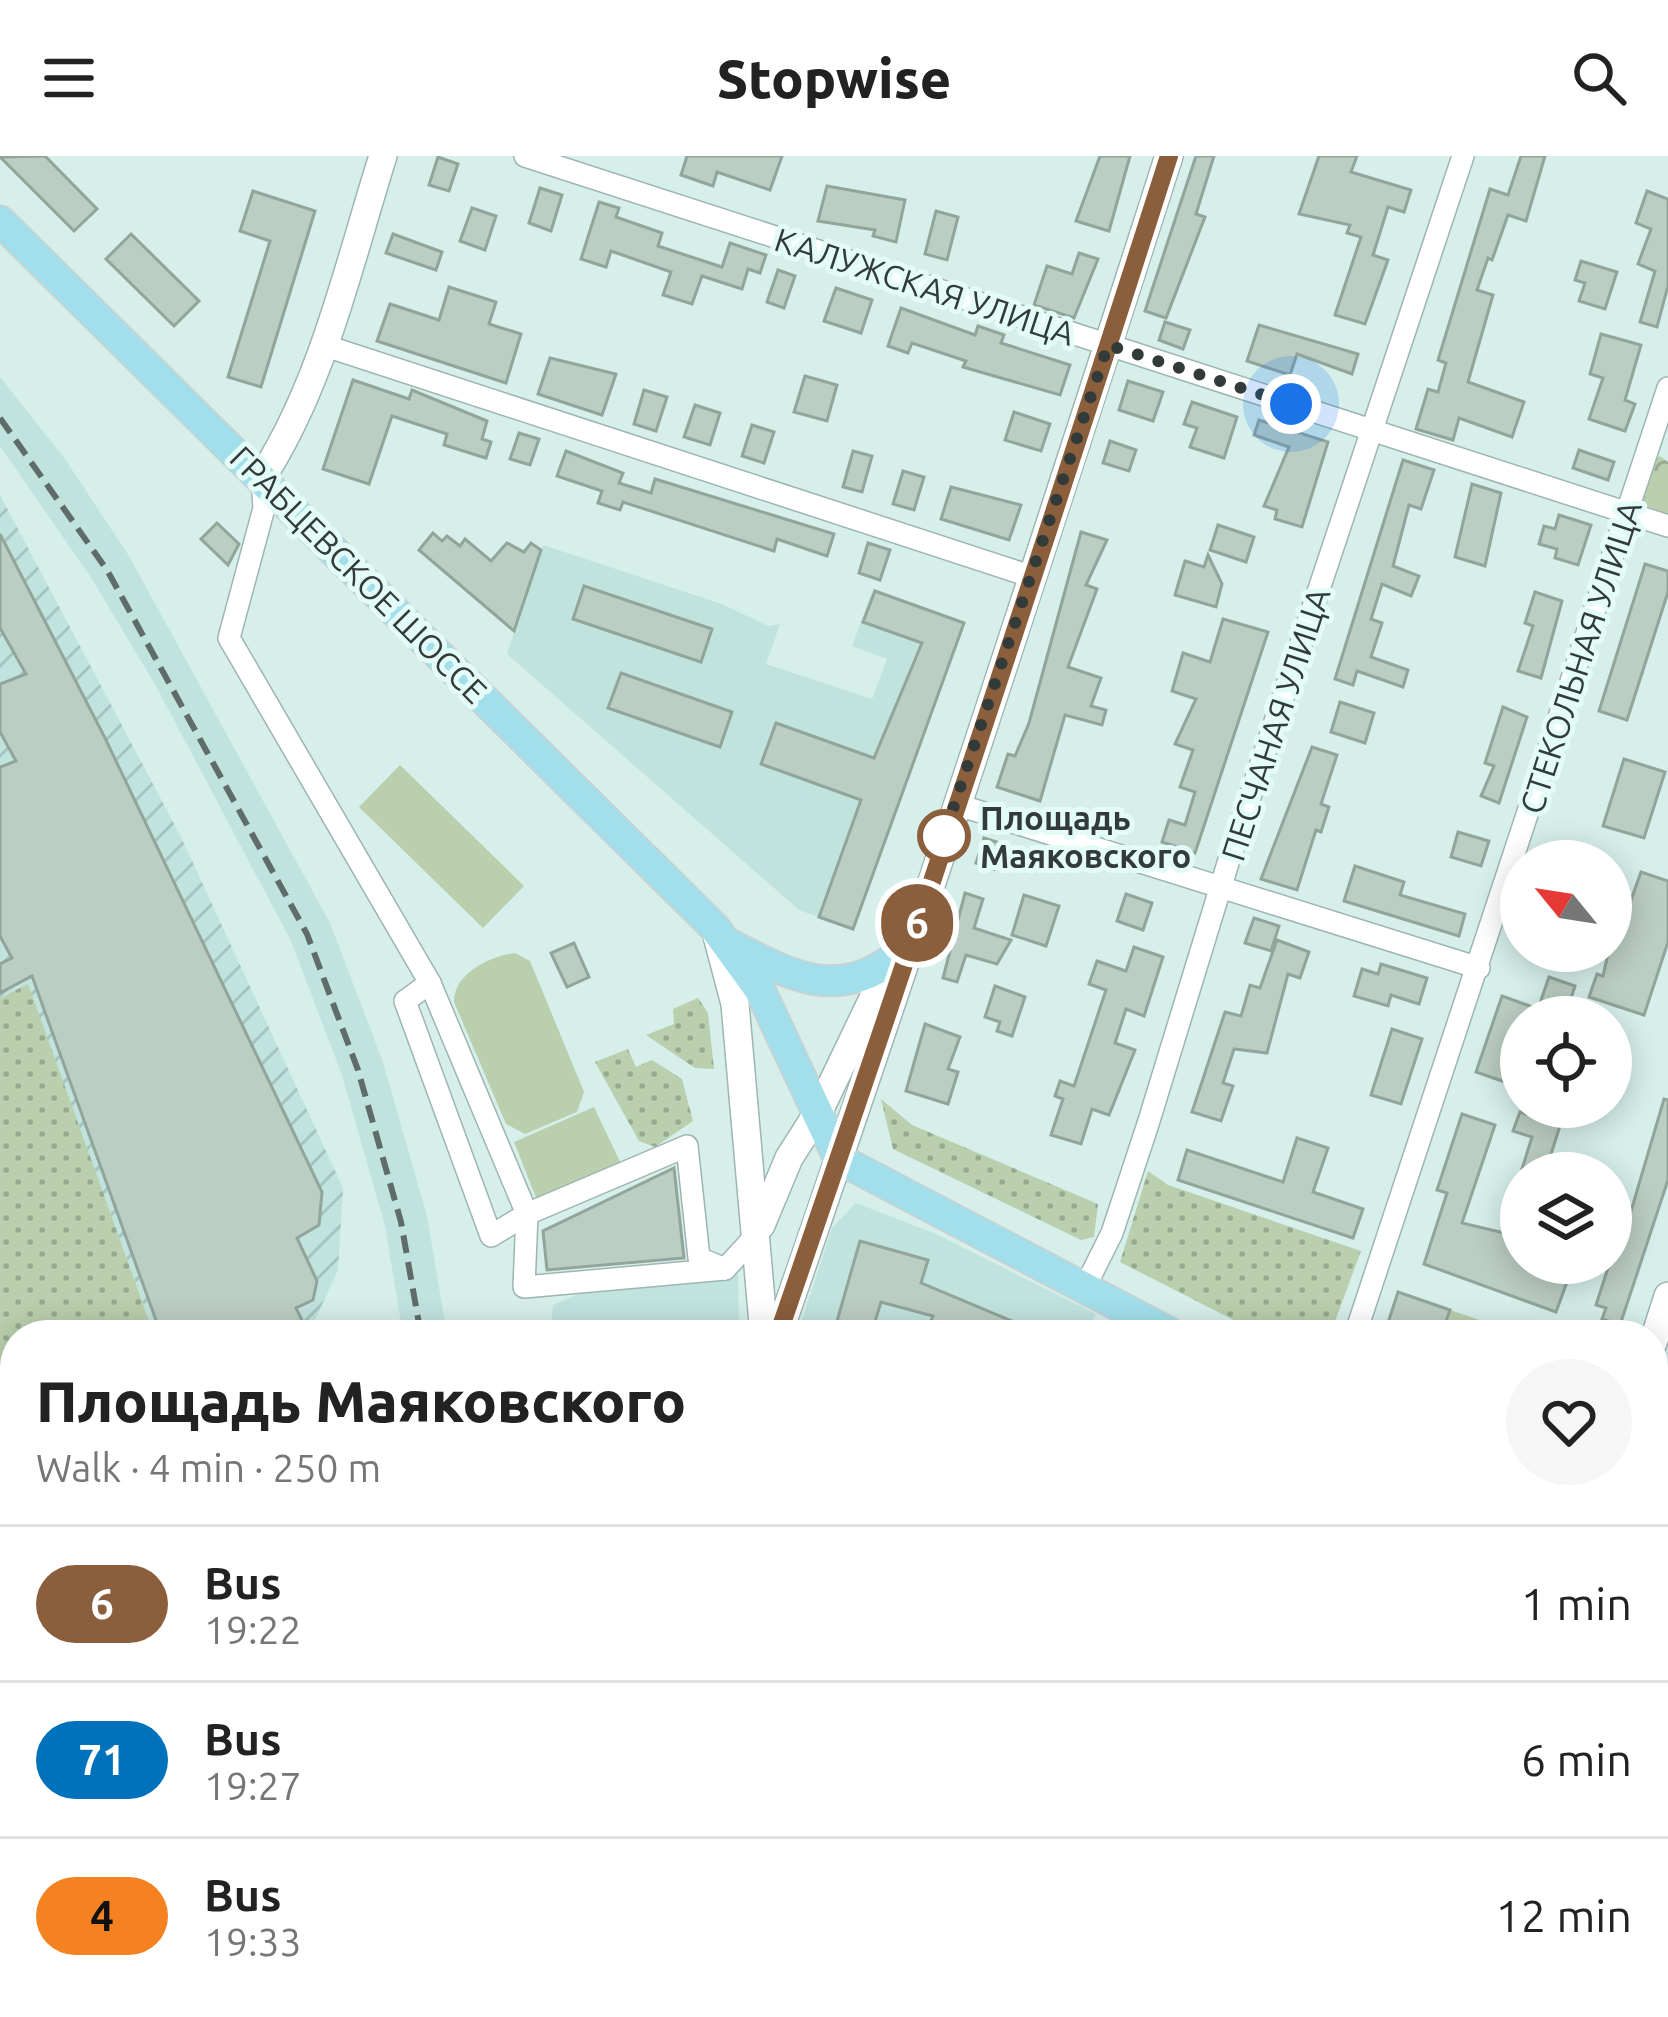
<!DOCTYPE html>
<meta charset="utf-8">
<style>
body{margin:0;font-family:Ubuntu,sans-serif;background:#f6f6f6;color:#222;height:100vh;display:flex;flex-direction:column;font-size:45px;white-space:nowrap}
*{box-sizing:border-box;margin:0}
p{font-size:39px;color:#767676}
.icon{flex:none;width:66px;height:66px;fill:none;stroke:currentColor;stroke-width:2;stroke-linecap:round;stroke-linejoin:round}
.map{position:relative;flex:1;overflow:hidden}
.sheet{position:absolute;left:0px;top:1164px;width:1668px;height:699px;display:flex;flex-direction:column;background:#fff;border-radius:48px 48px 0 0;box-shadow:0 6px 30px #0003}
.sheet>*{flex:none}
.badge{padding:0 24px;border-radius:39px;font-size:42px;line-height:78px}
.needle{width:78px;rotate:300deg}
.fabs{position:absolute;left:1500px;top:684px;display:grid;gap:24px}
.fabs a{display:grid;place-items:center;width:132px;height:132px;border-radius:50%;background:#fff;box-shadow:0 6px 30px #0003;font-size:60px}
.you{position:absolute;width:60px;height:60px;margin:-30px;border:9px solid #fff;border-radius:50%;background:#1a73e8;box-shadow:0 0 0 18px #1a73e833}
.map>.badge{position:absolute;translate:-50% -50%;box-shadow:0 0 0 6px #fff}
.round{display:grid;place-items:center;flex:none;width:126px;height:126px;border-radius:63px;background:#f6f6f6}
.overview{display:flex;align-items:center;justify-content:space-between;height:204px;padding:0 36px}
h1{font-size:57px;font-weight:800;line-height:90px}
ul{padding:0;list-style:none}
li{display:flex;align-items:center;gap:36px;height:156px;padding:0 36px;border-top:3px solid #e0e0e0}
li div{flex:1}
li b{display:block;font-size:45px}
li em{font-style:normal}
li .badge{min-width:132px;font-weight:700;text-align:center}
header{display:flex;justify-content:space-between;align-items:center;height:156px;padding:0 36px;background:#fff;font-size:54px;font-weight:800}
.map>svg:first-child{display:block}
.built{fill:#c1e3de}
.industrial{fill:url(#industrial-furrows)}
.grass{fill:url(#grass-dots)}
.forest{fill:url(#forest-crowns)}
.pitch{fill:#b9cfad}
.building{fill:#bbcec3;stroke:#92a59a;stroke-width:3}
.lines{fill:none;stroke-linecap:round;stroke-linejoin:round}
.street-casing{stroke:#9eb5b2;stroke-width:24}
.secondary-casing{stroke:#9eb5b2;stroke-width:30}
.primary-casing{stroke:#ced0d0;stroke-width:33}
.street{stroke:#fff;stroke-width:21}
.secondary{stroke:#fff;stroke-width:27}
.primary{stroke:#a2dfeb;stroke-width:30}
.rail{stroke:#5f6c6a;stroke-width:6;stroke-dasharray:18 9;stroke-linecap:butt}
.line-casing{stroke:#fff;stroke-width:27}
.line{stroke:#8b5e3c;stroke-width:18}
.walk{stroke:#323b3a;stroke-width:12;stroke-dasharray:0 21.6}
.stop-dot{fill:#fff;stroke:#8b5e3c;stroke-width:6}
.labels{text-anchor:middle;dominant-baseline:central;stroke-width:10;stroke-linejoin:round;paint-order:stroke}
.street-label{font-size:33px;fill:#323b3a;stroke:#e3fcf8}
.stop-label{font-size:33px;font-weight:bold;fill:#323b3a;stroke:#e3fcf8;text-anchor:start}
</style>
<header><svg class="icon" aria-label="menu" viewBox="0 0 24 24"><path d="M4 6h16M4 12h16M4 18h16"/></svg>Stopwise<svg class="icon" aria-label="search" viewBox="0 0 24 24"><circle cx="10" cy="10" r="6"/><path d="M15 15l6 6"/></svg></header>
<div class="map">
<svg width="1668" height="1861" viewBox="0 0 1668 1861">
<defs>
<pattern id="industrial-furrows" width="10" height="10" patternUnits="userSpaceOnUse" patternTransform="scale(3)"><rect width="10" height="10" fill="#c1e3de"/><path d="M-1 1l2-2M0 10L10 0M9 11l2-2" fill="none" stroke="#a6c4bf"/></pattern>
<pattern id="grass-dots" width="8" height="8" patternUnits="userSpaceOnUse" patternTransform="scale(3)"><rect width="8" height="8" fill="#b9cfad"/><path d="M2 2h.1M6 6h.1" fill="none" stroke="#97a98e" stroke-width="1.8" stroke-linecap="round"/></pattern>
<pattern id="forest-crowns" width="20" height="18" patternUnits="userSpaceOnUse" patternTransform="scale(3)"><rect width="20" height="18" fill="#b9cfad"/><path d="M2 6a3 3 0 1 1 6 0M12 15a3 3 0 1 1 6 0" fill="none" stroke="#97a98e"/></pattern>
</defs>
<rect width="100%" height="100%" fill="#d6efeb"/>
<g class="built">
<path d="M0 221 65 303 129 400 330 767 383 906 427 1060 447 1179H403L385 1070 342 919 291 785 156 530 92 423 0 290Z"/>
<path d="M543 389 722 448 768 470 780 468 766 508 872 543 887 503 852 490 873 433 964 467 853 773 799 754 507 498Z"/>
<path d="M856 1047 934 1077 1096 1158 1084 1179H797L832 1072Z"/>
<path d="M738 1117 739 1179H550L553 1149 598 1130Z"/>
<path d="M1668 1226V1362L1653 1347V1275Z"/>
<path d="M446 1848H594L590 1861H443Z"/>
<path d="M631 1848H1128L1145 1861H627Z"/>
</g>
<g class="industrial">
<path d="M0 339 181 681 343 1032 338 1114 308 1179H123L150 1166 27 829 0 842Z"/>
<path d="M1128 1848H1209L1211 1858 1145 1861Z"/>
</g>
<g class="grass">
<path d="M28 828 150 1167 123 1179H15V1425L0 1444V842Z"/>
<path d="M698 842 708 857 714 913 695 912 646 879 674 868 673 853Z"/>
<path d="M628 893 636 911 652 904 682 923 693 965 655 991 639 985 595 906Z"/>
<path d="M881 943 912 969 1098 1048 1094 1081 1081 1084 893 993Z"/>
<path d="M1148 1015 1168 1029 1361 1095 1330 1179H1263L1120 1106Z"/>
<path d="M1450 1154 1524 1179H1441Z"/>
</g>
<path class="forest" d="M1660 300 1668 306V363L1647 356 1637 344 1649 307Z"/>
<g class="pitch">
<path d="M400 609 524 730 483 772 359 651Z"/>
<path d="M515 797 530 805 584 936 577 956 525 978 506 968 454 846C453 818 490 800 515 797Z"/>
<path d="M594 951 621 1008 537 1044 514 986Z"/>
</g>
<g class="building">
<path d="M45 0 97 53 74 75 0 1Z"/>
<path d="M687 0H782L770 34 717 16 713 30 681 19Z"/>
<path d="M1100 0H1130L1109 75 1076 65Z"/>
<path d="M1196 0H1214L1196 58 1205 61 1166 162 1145 155Z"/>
<path d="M1319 0H1357L1351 16 1411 34 1404 56 1388 51 1373 99 1388 104 1365 168 1335 159 1361 81 1347 77 1350 69 1299 58Z"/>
<path d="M1521 0H1545L1526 65 1508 59 1492 104 1488 102 1477 134 1493 139 1468 226 1524 246 1512 281 1459 262 1453 284 1416 273 1428 233 1438 236 1446 207 1438 204 1490 33 1508 39Z"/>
<path d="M438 1 458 8 449 35 429 29Z"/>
<path d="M827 30 905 44 896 86 873 80 875 74 818 65Z"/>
<path d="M540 32 562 39 551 75 529 67Z"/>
<path d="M253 35 315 55 261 231 228 221 270 85 240 75Z"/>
<path d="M1647 35 1668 43V130L1657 171 1640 166 1655 115 1638 108 1651 73 1636 67Z"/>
<path d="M599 46 619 52 616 61 662 77 658 90 722 111 730 87 766 99 760 117 748 113 742 133 702 120 692 148 663 139 671 116 611 95 606 111 581 103Z"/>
<path d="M472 52 496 60 485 94 460 85Z"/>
<path d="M936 55 958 61 947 104 925 98Z"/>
<path d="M131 78 199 145 174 170 106 103Z"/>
<path d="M393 78 442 96 436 114 386 97Z"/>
<path d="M1079 97 1098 103 1074 162 1034 149 1047 110 1072 118Z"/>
<path d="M1581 105 1617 116 1605 153 1579 145 1585 127 1575 124Z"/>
<path d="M778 114 795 120 784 152 767 146Z"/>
<path d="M449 131 496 146 489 168 521 178 506 227 377 185 390 148 439 164Z"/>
<path d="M836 132 872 144 861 177 824 165Z"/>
<path d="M901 152 975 179 978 170 1004 179 1001 187 1070 209 1060 239 963 211 966 205 912 187 908 197 888 190Z"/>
<path d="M1165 166 1190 174 1183 193 1159 184Z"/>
<path d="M1259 169 1358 198 1352 218 1297 198 1290 219 1247 205Z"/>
<path d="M1601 178 1641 189 1625 244 1635 248 1625 275 1589 263 1603 222 1590 218Z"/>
<path d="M550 202 616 218 602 259 538 238Z"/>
<path d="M805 220 837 229 827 265 794 256Z"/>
<path d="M353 224 409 243 412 234 487 265 482 283 491 286 486 302 444 289 447 278 392 260 369 328 323 313Z"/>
<path d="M1128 225 1163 236 1153 265 1119 254Z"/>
<path d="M644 234 667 241 656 275 634 268Z"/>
<path d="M1192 246 1237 261 1224 302 1190 291 1197 272 1184 268Z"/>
<path d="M695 249 720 257 710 289 684 281Z"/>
<path d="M1014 256 1050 268 1041 295 1005 284Z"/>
<path d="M1259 264 1328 286 1302 371 1275 363 1277 354 1264 350 1289 291 1254 279Z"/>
<path d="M752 269 774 276 764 307 742 300Z"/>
<path d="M519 277 539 283 530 309 510 303Z"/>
<path d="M1110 285 1136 294 1129 315 1103 307Z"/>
<path d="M1579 294 1614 306 1608 324 1573 312Z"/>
<path d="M566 295 623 317 619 327 651 337 655 323 834 378 827 400 777 383 774 395 623 346 620 354 598 347 602 335 557 320Z"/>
<path d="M853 295 872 300 862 336 843 331Z"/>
<path d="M1403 304 1434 314 1421 353 1409 349 1393 410 1419 420 1411 440 1382 428 1371 463 1382 467 1371 501 1408 514 1403 531 1357 515 1353 529 1335 523Z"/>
<path d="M903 315 924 321 914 354 893 348Z"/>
<path d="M1472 328 1501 337 1485 410 1455 401Z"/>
<path d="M951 331 1021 349 1009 384 941 363Z"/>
<path d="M1559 359 1591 369 1578 409 1555 402 1557 393 1539 388 1544 370 1555 373Z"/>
<path d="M217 367 239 388 228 409 201 383Z"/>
<path d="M1218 369 1254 381 1246 406 1210 394Z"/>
<path d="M1081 376 1107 384 1086 429 1097 433 1068 511 1101 522 1091 550 1106 554 1102 569 1065 559 1040 645 997 631 1008 598 1015 600 1029 567Z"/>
<path d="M433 377 442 385 447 380 460 390 465 383 491 405 507 387 524 396 531 387 541 394 514 475 419 394Z"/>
<path d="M0 378 105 582 322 1036 319 1069 297 1082 317 1125 313 1144 296 1152 309 1179H154L157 1167 32 820 0 837V808L12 802 0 780V611L16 605 0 576V528L26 518 0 472Z"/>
<path d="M868 387 890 394 880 424 859 417Z"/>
<path d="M1208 399 1222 428 1216 451 1175 439 1185 405 1204 411Z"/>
<path d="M1645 408 1668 415V436L1627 564 1599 555Z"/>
<path d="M584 430 712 473 701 506 573 463Z"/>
<path d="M875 435 964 467 853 773 819 761 861 644 761 608 776 567 874 602 922 487 863 466Z"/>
<path d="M1535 436 1562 445 1541 522 1518 515 1533 470 1525 467Z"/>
<path d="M1223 463 1268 476 1195 697 1162 686 1169 664 1185 669 1195 636 1180 631 1193 594 1175 588 1196 543 1172 535 1183 497 1210 506Z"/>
<path d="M621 517 732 556 720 591 608 552Z"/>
<path d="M1340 546 1374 557 1365 587 1331 576Z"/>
<path d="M1503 551 1527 561 1499 647 1481 640 1494 610 1485 607Z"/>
<path d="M1312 591 1337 599 1321 648 1329 651 1321 676 1316 674 1297 734 1261 723Z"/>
<path d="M1624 603 1665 616 1644 682 1603 670Z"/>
<path d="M1458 676 1489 685 1481 710 1451 701Z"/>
<path d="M984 682 1003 688 994 713 976 707Z"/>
<path d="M1355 710 1404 726 1400 739 1465 758 1459 780 1344 745Z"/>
<path d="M1641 716 1668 725V786L1644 859 1589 841 1597 818 1603 820 1616 762 1624 764Z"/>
<path d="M965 737 983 743 974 772 1011 784 997 808 966 799 957 826 943 822Z"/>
<path d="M1126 738 1152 747 1143 774 1117 765Z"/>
<path d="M1024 739 1059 750 1046 790 1012 779Z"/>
<path d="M1254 762 1279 770 1271 795 1245 787Z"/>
<path d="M1277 784 1309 796 1300 822 1288 818 1267 897 1234 893 1223 927 1233 930 1221 965 1192 956 1225 856 1241 860 1250 829 1260 832Z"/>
<path d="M574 787 589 821 567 831 551 797Z"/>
<path d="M1134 791 1163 801 1144 860 1126 853 1115 887 1135 894 1109 959 1092 953 1081 988 1051 979 1063 943 1055 940 1060 925 1074 930 1106 834 1089 828 1097 805 1126 815Z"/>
<path d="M1381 808 1427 822 1419 848 1391 839 1388 850 1354 840 1362 813 1378 818Z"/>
<path d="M1549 821 1575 830 1565 861H1521V889L1508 927 1476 916 1502 840 1538 853Z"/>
<path d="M995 830 1025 841 1012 880 997 875 1000 866 985 861Z"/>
<path d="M925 868 960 881 948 913 958 916 948 948 906 935Z"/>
<path d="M1392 873 1422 883 1401 948 1371 939Z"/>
<path d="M1664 943 1668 944V1024L1620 1169 1602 1163 1606 1152 1596 1149 1619 1078 1624 1079Z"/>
<path d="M1549 951H1566L1545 1017 1522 1013 1532 981 1513 975 1520 956 1544 964Z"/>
<path d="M1462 958 1495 969 1462 1067 1521 1081V1107H1574L1556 1156 1424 1108 1447 1037 1437 1034Z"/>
<path d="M1297 982 1328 992 1313 1036 1363 1053 1353 1082 1178 1024 1187 994 1283 1026Z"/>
<path d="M674 1012 684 1102 547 1114 543 1075Z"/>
<path d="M860 1085 928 1104 921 1127 1045 1179H925L933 1160 881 1146 871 1179H833Z"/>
<path d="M1398 1136 1450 1154 1441 1179 1386 1173Z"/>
<path d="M15 1554V1610L0 1594V1569Z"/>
<path d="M1653 1602 1668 1619V1648L1653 1661Z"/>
<path d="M15 1718V1861H0V1732Z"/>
<path d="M1653 1801 1668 1819V1861H1653Z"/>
</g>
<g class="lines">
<g class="street-casing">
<g id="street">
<path d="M525 0 1668 370"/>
<path d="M323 189 1033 421"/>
<path d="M262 322 264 352 229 482 430 827 527 1058 524 1131 725 1113"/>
<path d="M955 648 1479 812"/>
<path d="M430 827 405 845 491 1080 527 1058 687 990 699 1102 725 1113 758 1077"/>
<path d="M1084 1133 1112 1077 1148 968 1228 707 1463 0"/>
<path d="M1355 1179 1668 232"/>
<path d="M1653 1572 1668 1559"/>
<path d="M1304 1861 1320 1848"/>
</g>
</g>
<g class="secondary-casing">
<g id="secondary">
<path d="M262 321C323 227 349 107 383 0"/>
<path d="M716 776 735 848 764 1179"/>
<path d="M761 1069 789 1002 819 955 892 803"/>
<path d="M778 1179C914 788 1042 394 1169 0"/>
<path d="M1653 1187 1668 1140"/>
<path d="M611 1861 614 1848"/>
</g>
</g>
<g class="primary-casing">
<g id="primary">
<path d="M0 65 715 772 760 834 839 1003 1174 1179"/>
<path d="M731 789C787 818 835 845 891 804"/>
<path d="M1653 1415 1668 1425"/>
</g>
</g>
<use href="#street" class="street"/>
<use href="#secondary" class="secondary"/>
<use href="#primary" class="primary"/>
<g class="rail">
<path d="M0 262 107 414 307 778 358 914 401 1066 421 1179"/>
<path d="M374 1861 377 1848"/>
</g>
</g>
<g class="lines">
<g class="line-casing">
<path id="line" d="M778 1179C913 787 1043 395 1169 0"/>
</g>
<use href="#line" class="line"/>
<path class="walk" d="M944 680 942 686 1108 189 1291 248"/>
</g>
<circle class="stop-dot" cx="944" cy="680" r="24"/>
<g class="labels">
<g class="street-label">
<text transform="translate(925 130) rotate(18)">КАЛУЖСКАЯ УЛИЦА</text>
<text transform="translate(359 418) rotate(45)">ГРАБЦЕВСКОЕ ШОССЕ</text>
<text transform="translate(1580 501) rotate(-72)">СТЕКОЛЬНАЯ УЛИЦА</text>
<text transform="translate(1275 568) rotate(-72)">ПЕСЧАНАЯ УЛИЦА</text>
</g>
<g class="stop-label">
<text x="980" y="661">Площадь<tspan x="980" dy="38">Маяковского</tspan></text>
</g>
</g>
</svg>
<div class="fabs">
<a><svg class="needle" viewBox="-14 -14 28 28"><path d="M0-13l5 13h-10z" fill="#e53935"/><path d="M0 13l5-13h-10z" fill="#767676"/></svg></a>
<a><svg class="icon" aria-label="locate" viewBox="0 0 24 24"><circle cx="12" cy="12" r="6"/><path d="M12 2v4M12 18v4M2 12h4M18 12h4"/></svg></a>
<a><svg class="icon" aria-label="layers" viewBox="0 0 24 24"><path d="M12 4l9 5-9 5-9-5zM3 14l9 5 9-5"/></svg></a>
</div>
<div class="you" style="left:1291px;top:248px"></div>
<b class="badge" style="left:917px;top:767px;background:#8b5e3c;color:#fff">6</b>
<section class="sheet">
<div class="overview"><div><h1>Площадь Маяковского</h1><p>Walk · 4 min · 250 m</p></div><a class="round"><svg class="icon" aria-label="heart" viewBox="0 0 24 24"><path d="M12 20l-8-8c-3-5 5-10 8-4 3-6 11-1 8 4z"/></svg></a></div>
<ul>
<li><span class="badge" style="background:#8b5e3c;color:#fff">6</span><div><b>Bus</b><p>19:22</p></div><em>1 min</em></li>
<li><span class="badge" style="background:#0072bc;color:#fff">71</span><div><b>Bus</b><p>19:27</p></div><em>6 min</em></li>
<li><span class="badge" style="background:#f58220;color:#111">4</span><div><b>Bus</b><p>19:33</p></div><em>12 min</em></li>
</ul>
</section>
</div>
